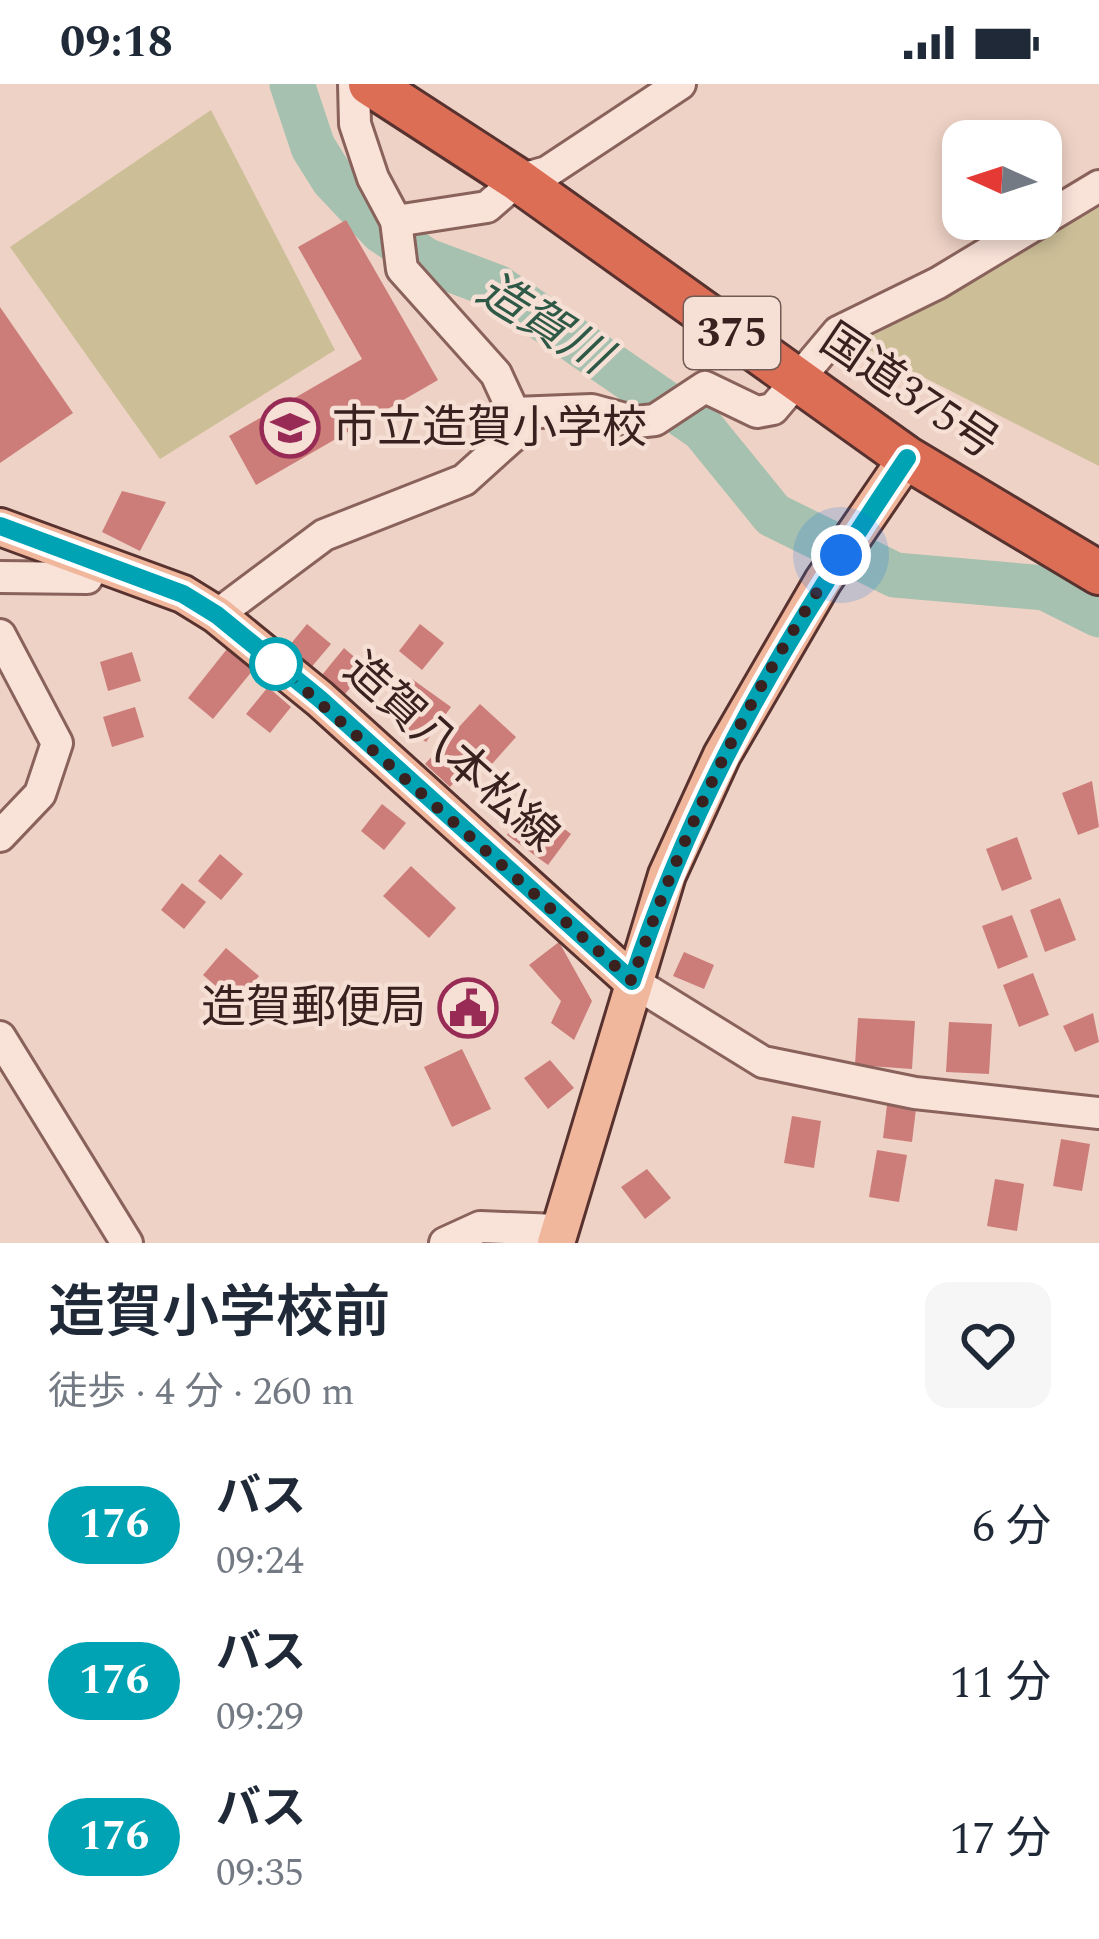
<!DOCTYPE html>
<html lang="ja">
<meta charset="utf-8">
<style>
body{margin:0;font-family:Spectral,"Noto Sans JP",serif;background:#f6f6f7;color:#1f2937;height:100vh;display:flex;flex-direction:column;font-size:45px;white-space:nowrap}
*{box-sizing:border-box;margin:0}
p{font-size:39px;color:#747a83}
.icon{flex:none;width:66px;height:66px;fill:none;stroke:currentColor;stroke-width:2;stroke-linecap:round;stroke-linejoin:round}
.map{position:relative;height:1159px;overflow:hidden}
.panel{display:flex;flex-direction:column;background:#fff;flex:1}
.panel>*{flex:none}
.badge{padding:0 24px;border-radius:39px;font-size:42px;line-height:78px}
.needle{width:78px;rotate:273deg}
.tools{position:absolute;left:942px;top:36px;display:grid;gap:24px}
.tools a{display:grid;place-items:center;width:120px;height:120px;border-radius:24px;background:#fff;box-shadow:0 6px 18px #0003;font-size:60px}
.you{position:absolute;width:60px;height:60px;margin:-30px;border:9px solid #fff;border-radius:50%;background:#1a73e8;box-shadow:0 0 0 18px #1a73e833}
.map>.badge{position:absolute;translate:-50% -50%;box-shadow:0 0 0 6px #fff}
.round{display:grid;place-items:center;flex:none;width:126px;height:126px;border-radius:24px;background:#f6f6f7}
.head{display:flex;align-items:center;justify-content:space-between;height:204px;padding:0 48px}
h1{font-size:57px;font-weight:600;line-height:90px}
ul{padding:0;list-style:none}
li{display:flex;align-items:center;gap:36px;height:156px;padding:0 48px}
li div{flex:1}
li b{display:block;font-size:45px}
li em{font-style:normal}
li .badge{min-width:132px;font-weight:700;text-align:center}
.status{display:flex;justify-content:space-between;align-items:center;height:84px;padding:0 60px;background:#fff;direction:ltr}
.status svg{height:33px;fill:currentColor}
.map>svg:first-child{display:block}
.green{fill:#ccbf98}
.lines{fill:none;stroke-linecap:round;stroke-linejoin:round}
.river{stroke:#a6c1af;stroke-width:45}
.building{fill:#cc7d7a}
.minor-casing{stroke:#89625b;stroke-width:36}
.major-casing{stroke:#57322f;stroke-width:42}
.highway-casing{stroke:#57322f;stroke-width:48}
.minor{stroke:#f9e2d8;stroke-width:30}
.major{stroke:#f1b79d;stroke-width:36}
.highway{stroke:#dd6e56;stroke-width:42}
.line-casing{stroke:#fff;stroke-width:27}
.line{stroke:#00a3b4;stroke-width:18}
.walk{stroke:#39211f;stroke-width:12;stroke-dasharray:0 21.6}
.stop-dot{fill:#fff;stroke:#00a3b4;stroke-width:6}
.labels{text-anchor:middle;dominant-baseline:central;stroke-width:9;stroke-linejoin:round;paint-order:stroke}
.shield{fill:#f6dfd4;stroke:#725a55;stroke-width:3}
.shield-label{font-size:42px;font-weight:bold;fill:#39211f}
.street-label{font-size:45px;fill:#39211f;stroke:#f6dfd4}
.poi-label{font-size:45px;fill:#39211f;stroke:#f6dfd4;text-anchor:start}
.water-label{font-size:48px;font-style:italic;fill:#2e5946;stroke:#f6dfd4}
</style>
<div class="status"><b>09:18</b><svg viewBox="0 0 49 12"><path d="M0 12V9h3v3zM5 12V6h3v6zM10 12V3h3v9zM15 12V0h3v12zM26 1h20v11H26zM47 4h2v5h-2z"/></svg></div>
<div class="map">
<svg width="1099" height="1159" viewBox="0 0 1099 1159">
<rect width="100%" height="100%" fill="#eed2c5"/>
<g class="green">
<path d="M211 26 335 266 160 375 10 163Z"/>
<path d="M1099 123V382L858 260Z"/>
</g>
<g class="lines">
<path class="river" d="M292 0 313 63 333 95 382 147 425 176 497 203 703 345 773 431 895 491 1045 504 1099 531"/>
</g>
<g class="building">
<path d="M346 136 438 296 256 401 229 352 362 275 298 163Z"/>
<path d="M0 223 73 329 0 379Z"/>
<path d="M122 407 166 418 140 467 102 448Z"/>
<path d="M307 540 331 560 309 586 285 567Z"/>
<path d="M420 540 444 559 422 586 399 567Z"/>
<path d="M344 564 367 584 345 610 322 591Z"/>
<path d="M227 565 253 586 213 635 188 614Z"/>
<path d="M132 568 141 597 108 607 100 578Z"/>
<path d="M412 595 451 623 426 658 387 631Z"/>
<path d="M268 603 291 623 270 649 246 630Z"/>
<path d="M480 620 516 653 491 681 480 671 450 703 425 680Z"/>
<path d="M135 623 144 653 112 663 103 633Z"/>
<path d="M1092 697 1099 743 1078 751 1062 709Z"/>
<path d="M530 719 571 750 548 781 507 751Z"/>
<path d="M382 720 406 739 384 766 361 747Z"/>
<path d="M1017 753 1032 795 1002 807 986 765Z"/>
<path d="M220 770 243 790 221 816 198 797Z"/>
<path d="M411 782 456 824 429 854 383 812Z"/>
<path d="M182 799 206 818 184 845 161 826Z"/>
<path d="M1060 814 1076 856 1045 868 1030 826Z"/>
<path d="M1012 831 1028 873 998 885 982 842Z"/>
<path d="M559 858 592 917 574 956 551 939 561 917 529 881Z"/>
<path d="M226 864 259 892 236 919 203 891Z"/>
<path d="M684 868 714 881 704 905 673 892Z"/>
<path d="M1033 889 1049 931 1019 943 1003 901Z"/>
<path d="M479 908 491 937 458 954 443 923Z"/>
<path d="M1093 929 1099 958 1075 968 1063 942Z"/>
<path d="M858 934 915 937 912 985 855 981Z"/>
<path d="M949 938 992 940 989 990 946 988Z"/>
<path d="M462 965 491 1025 452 1043 424 983Z"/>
<path d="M550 976 574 1004 548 1025 524 994Z"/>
<path d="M887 1021 916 1025 912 1058 883 1054Z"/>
<path d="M792 1032 821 1037 814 1084 784 1079Z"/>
<path d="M1061 1055 1090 1060 1082 1107 1053 1102Z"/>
<path d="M877 1066 907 1071 899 1118 869 1113Z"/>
<path d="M647 1085 671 1114 645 1135 621 1103Z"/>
<path d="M995 1095 1024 1100 1017 1147 987 1142Z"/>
</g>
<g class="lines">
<g class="minor-casing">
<g id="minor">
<path d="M396 137 487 123 518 96 547 88 680 0"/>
<path d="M514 329 592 326 636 338 655 336 705 303 757 328 773 325 838 248 938 199 1099 102"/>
<path d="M0 493 87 494 95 480"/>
<path d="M217 531 324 451 464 396 514 351V329L496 290 402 185 396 137 373 94 355 40 354 0"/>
<path d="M0 551 57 659 40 710 0 752"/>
<path d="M632 897 763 978 915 1009 1099 1029"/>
<path d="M0 953 127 1159"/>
<path d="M445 1159 480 1143 558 1146"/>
</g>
</g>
<g class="major-casing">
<g id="major">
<path d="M0 443 183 510 217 531 320 615 632 897"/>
<path d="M556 1159 667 791 722 671 823 497 907 374"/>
</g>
</g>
<g class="highway-casing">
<path id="highway" d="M370 0 518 96 907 374 1099 489"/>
</g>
<use href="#minor" class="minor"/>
<use href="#major" class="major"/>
<use href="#highway" class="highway"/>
</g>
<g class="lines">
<g class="line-casing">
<path id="line" d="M0 442 183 510 217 531 320 615 632 897C698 696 790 548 907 374"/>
</g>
<use href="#line" class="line"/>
<path class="walk" d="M276 580 632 897C682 745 752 605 841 471"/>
</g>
<defs>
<g id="school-ring" transform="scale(3)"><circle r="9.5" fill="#f6dfd4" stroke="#982b55" stroke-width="1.5"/><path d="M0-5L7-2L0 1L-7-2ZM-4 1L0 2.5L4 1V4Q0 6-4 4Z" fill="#982b55"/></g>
<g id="civic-ring" transform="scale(3)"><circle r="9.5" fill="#f6dfd4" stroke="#982b55" stroke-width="1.5"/><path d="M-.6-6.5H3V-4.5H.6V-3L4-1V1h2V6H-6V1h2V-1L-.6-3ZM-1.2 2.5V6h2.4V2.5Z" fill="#982b55"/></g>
</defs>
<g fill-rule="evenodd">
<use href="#school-ring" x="290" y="344"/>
<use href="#civic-ring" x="468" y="924"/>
</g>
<circle class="stop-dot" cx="276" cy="580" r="24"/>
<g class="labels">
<rect class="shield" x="684" y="213" width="96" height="72" rx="9"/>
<g class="shield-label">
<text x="732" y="249">375</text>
</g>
<g class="street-label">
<text transform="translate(909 308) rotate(34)">国道375号</text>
<text transform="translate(451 669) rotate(42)">造賀八本松線</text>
</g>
<g class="poi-label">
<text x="332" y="344">市立造賀小学校</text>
<text x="426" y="924" text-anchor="end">造賀郵便局</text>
</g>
<g class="water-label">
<text transform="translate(543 240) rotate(32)">造賀川</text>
</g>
</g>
</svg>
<div class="tools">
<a><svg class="needle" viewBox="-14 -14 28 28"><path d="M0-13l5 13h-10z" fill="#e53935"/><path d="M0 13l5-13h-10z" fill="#747a83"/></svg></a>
</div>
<div class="you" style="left:841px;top:471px"></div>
</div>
<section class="panel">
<div class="head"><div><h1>造賀小学校前</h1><p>徒歩 · 4 分 · 260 m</p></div><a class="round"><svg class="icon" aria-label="heart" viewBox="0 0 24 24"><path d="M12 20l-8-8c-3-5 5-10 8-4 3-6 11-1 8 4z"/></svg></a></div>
<ul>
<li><span class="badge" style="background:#00a3b4;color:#fff">176</span><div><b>バス</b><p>09:24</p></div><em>6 分</em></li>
<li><span class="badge" style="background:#00a3b4;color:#fff">176</span><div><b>バス</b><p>09:29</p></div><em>11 分</em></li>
<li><span class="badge" style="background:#00a3b4;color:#fff">176</span><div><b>バス</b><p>09:35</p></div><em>17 分</em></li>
</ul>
</section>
